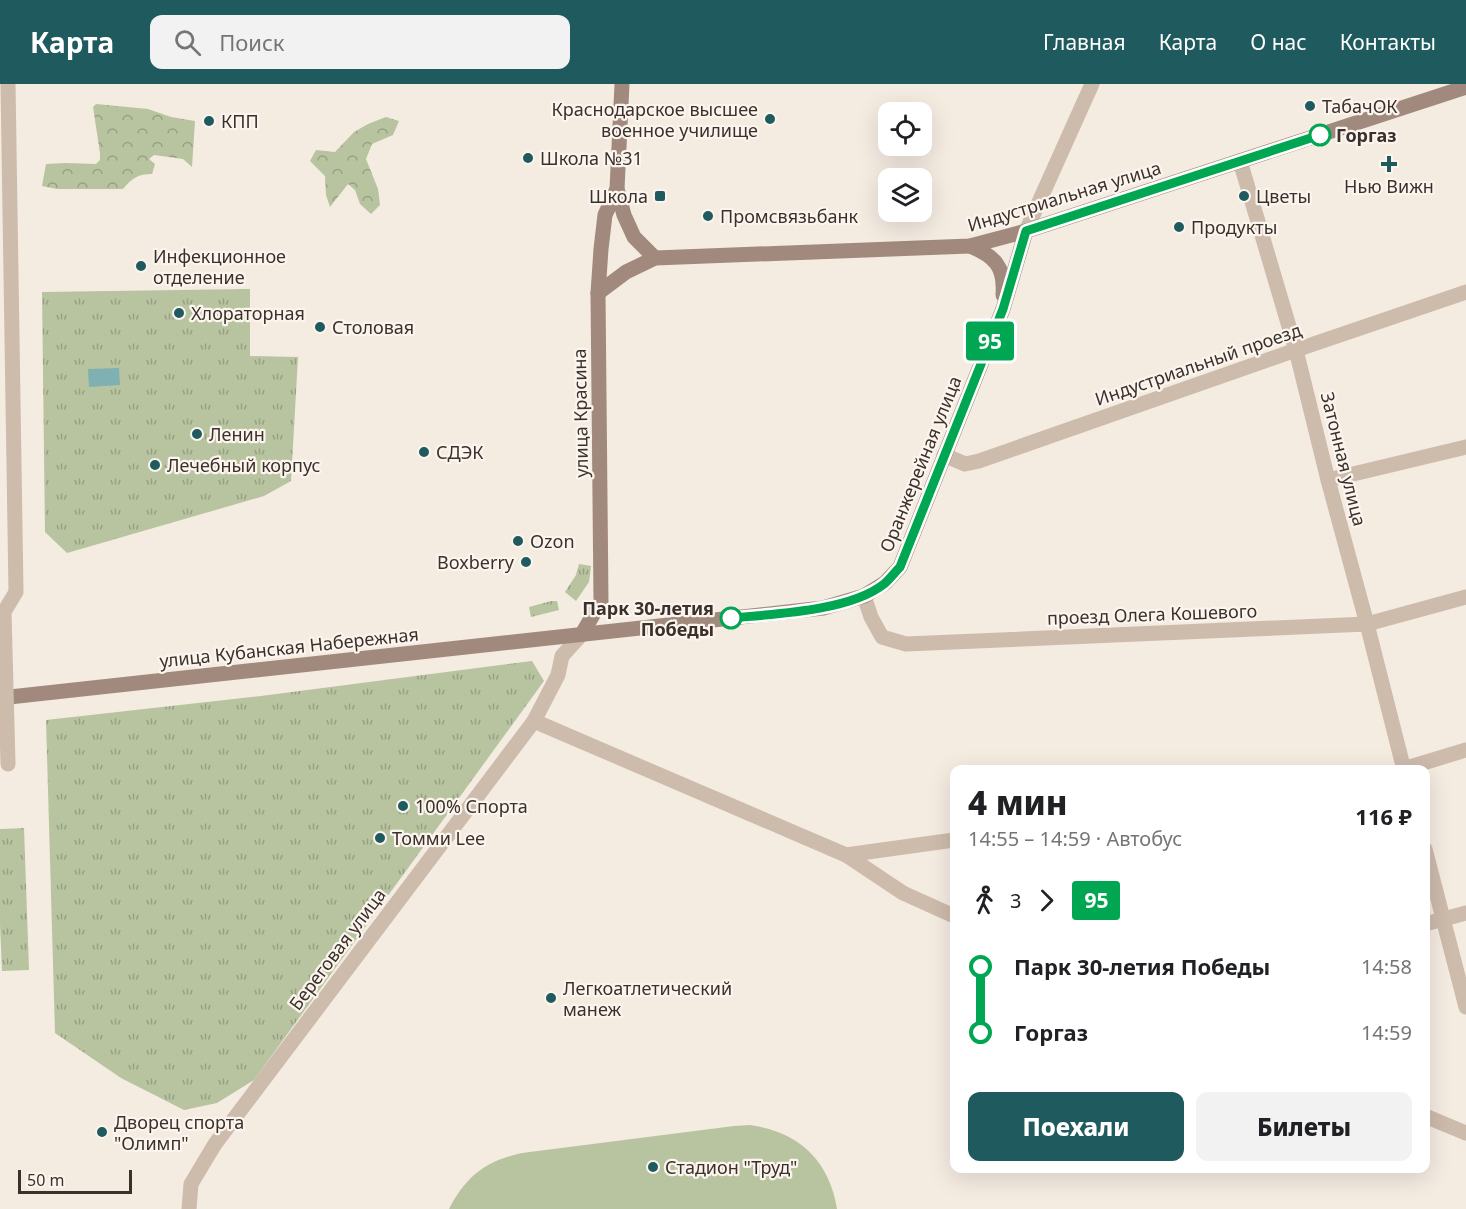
<!DOCTYPE html>
<html lang="ru">
<meta charset="utf-8">
<style>
body{margin:0;font-family:"Noto Sans",sans-serif;background:#f2f2f2;color:#202124;height:100vh;display:flex;flex-direction:column;font-size:22px;white-space:nowrap}
*{box-sizing:border-box;margin:0}
p{font-size:20px;color:#757577}
.icon{flex:none;width:33px;height:33px;fill:none;stroke:currentColor;stroke-width:2;stroke-linecap:round;stroke-linejoin:round}
.map{position:relative;flex:1;overflow:hidden}
.details{position:absolute;left:950px;top:681px;width:480px;height:408px;display:flex;flex-direction:column;background:#fff;border-radius:12px;box-shadow:0 6px 24px #0002}
.details>*{flex:none}
.badge{padding:0 12px;border-radius:4px;font-size:21px;line-height:39px}
.controls{position:absolute;left:878px;top:18px;display:grid;gap:12px}
.controls a{display:grid;place-items:center;width:54px;height:54px;border-radius:12px;background:#fff;box-shadow:0 6px 24px #0002;font-size:30px}
.scale{position:absolute;left:18px;bottom:15px;width:114px;box-sizing:border-box;padding-left:6px;border:3px solid #3b302b;border-top:0;font-size:16px;line-height:21px;white-space:nowrap;color:#3b302b;-webkit-text-stroke:4px #fbf5ee;paint-order:stroke}
.map>.badge{position:absolute;translate:-50% -50%;box-shadow:0 0 0 3px #fff}
.legs{display:flex;align-items:center;gap:9px;height:66px;padding:0 18px;font-size:20px}
.legs p{margin-inline-start:auto}
.summary{display:flex;align-items:center;justify-content:space-between;height:102px;padding:0 18px}
h1{font-size:33px;font-weight:800;line-height:45px}
.primary-button{display:flex;gap:12px;margin-top:auto;padding:12px 18px}
.primary-button a{flex:1;height:69px;border-radius:12px;background:#1f5a5e;color:#fff;font-size:24px;font-weight:800;line-height:69px;text-align:center}
.primary-button a+a{background:#f2f2f2;color:#202124}
ul{padding:0 18px;list-style:none}
li{display:flex;align-items:center;gap:21px;height:66px;font-size:22px}
li i{display:grid;place-items:center;width:9px;height:100%;margin:0 8px;background:currentColor}
li i::after{content:'';width:15px;height:15px;margin:-8px;border:4px solid;border-radius:50%;background:#fff}
li p{margin-inline-start:auto}
li:first-child i{background:linear-gradient(#0000 50%,currentColor 0)}
li:last-child i{background:linear-gradient(currentColor 50%,#0000 0)}
header{display:flex;align-items:center;gap:36px;box-sizing:border-box;height:84px;padding:0 30px;background:#1f5a5e;color:#fff}
header strong{font-size:28px}
nav{display:flex;gap:33px;margin-inline-start:auto;font-size:21px}
.search{width:420px;height:54px;background:#f2f2f2;display:flex;align-items:center;gap:15px;box-sizing:border-box;padding:0 21px;border-radius:12px;color:#757577;font-size:22px}
.map>svg:first-child{display:block}
.grass{fill:url(#grass-tufts)}
.forest{fill:url(#forest-crowns)}
.pitch{fill:#b8c4a0}
.water{fill:#7fb0b2}
.lines{fill:none;stroke-linecap:round;stroke-linejoin:round}
.street{stroke:#cdbbac;stroke-width:15}
.secondary{stroke:#a18a7d;stroke-width:15}
.street-bridge{stroke:#cdbbac;stroke-width:15}
.line-1-casing{stroke:#fff;stroke-width:14}
.line-1{stroke:#00a651;stroke-width:9}
.poi-dot{fill:#1f5a5e;stroke:#fbf5ee;stroke-width:2}
.stop-1-dot{fill:#fff;stroke:#00a651;stroke-width:3}
.labels{text-anchor:middle;dominant-baseline:central;stroke-width:4.5;stroke-linejoin:round;paint-order:stroke}
.poi-label{font-size:18px;fill:#3b302b;stroke:#fbf5ee;text-anchor:start}
.stop-label{font-size:18px;font-weight:bold;fill:#3b302b;stroke:#fbf5ee;text-anchor:start}
.street-label{font-size:18px;fill:#3b302b;stroke:#fbf5ee}
</style>
<header>
<strong>Карта</strong>
<div class="search"><svg class="icon" aria-label="search" viewBox="0 0 24 24"><circle cx="10" cy="10" r="6"/><path d="M15 15l6 6"/></svg>Поиск</div>
<nav><a>Главная</a><a>Карта</a><a>О нас</a><a>Контакты</a></nav>
</header>
<div class="map">
<svg width="1466" height="1125" viewBox="0 0 1466 1125">
<defs>
<pattern id="grass-tufts" width="24" height="20" patternUnits="userSpaceOnUse" patternTransform="scale(1.5)"><rect width="24" height="20" fill="#b8c4a0"/><path d="M3 7l-1-3M5 7V3M7 7l1-3M15 17l-1-3M17 17v-4M19 17l1-3" fill="none" stroke="#97a083"/></pattern>
<pattern id="forest-crowns" width="20" height="18" patternUnits="userSpaceOnUse" patternTransform="scale(1.5)"><rect width="20" height="18" fill="#b8c4a0"/><path d="M2 6a3 3 0 1 1 6 0M12 15a3 3 0 1 1 6 0" fill="none" stroke="#97a083"/></pattern>
</defs>
<rect width="100%" height="100%" fill="#f4ebe1"/>
<g class="grass">
<path d="M250 205V272L298 273 291 397 264 412 67 469 45 448 42 208Z"/>
<path d="M579 480 591 482 589 498 576 517 565 508 576 491Z"/>
<path d="M551 517H557L559 526 531 533 529 523Z"/>
<path d="M532 577 544 597 254 996 217 1019 184 1026 121 994 55 949 46 636 261 612Z"/>
<path d="M24 744 29 886 2 887 0 840V745Z"/>
</g>
<g class="forest">
<path d="M96 20 148 25 171 33 195 37 192 83 183 75 154 71 149 75 155 80 152 90C138 90 132 94 123 105H57L42 102 46 80 66 79 96 80 100 76V69L93 23Z"/>
<path d="M386 33 399 37 393 51 372 60 366 75 378 105 380 121 371 130 360 120 355 106 348 100 330 123 326 111 325 92 310 77 316 66 335 68 354 48 368 40Z"/>
</g>
<path class="pitch" d="M750 1041C799 1048 829 1076 837 1125H449C466 1092 486 1077 522 1069L734 1042Z"/>
<path class="water" d="M119 284 120 301 89 303 88 285Z"/>
<g class="lines">
<g class="street">
<path d="M1240 77 1296 266 1328 396 1367 540 1404 686"/>
<path d="M1026 147 1092 0"/>
<path d="M944 371 965 380 979 377 1296 266 1466 208"/>
<path d="M1328 396 1466 363"/>
<path d="M864 512 871 533 882 553 906 560 1367 540 1466 513"/>
<path d="M4 528 16 508 8 0"/>
<path d="M534 637 846 771 903 809 954 832"/>
<path d="M1400 686 1466 666"/>
<path d="M1425 765 1466 923"/>
<path d="M846 771 954 756"/>
<path d="M1425 840 1466 829"/>
<path d="M1425 1032 1466 1049"/>
<path d="M189 1125 191 1100 215 1060 534 637 558 591 562 572 582 550"/>
</g>
<g class="secondary">
<path d="M617 105 624 131 634 153 655 174"/>
<path d="M970 162C995 172 1005 183 1003 211"/>
<path d="M598 209 626 188 655 174 970 162 1026 147 1466 3"/>
<path d="M582 550 601 517 598 209 601 165 605 131 617 105 622 0"/>
<path d="M0 614 823 524 864 512 885 499 900 483 1003 225 1026 147"/>
</g>
<path class="street-bridge" d="M4 528 8 680"/>
</g>
<g class="lines">
<g class="line-1-casing">
<path id="line-1" d="M731 534C775 530 850 527 884 500 890 495 895 488 900 483L1003 225 1026 147 1320 51"/>
</g>
<use href="#line-1" class="line-1"/>
</g>
<g class="poi-dot">
<circle cx="1310" cy="22" r="6"/>
<circle cx="770" cy="35" r="6"/>
<circle cx="209" cy="37" r="6"/>
<circle cx="528" cy="74" r="6"/>
<path d="M1386 71h6v6h6v6h-6v6h-6v-6h-6v-6h6z"/>
<rect x="654" y="106" width="12" height="12" rx="3"/>
<circle cx="1244" cy="112" r="6"/>
<circle cx="708" cy="132" r="6"/>
<circle cx="1179" cy="143" r="6"/>
<circle cx="141" cy="182" r="6"/>
<circle cx="179" cy="229" r="6"/>
<circle cx="320" cy="243" r="6"/>
<circle cx="197" cy="350" r="6"/>
<circle cx="424" cy="368" r="6"/>
<circle cx="155" cy="381" r="6"/>
<circle cx="518" cy="457" r="6"/>
<circle cx="526" cy="478" r="6"/>
<circle cx="403" cy="722" r="6"/>
<circle cx="380" cy="754" r="6"/>
<circle cx="551" cy="914" r="6"/>
<circle cx="102" cy="1048" r="6"/>
<circle cx="653" cy="1083" r="6"/>
</g>
<g class="stop-1-dot">
<circle cx="1320" cy="51" r="10"/>
<circle cx="731" cy="534" r="10"/>
</g>
<g class="labels">
<g class="poi-label">
<text x="1322" y="22">ТабачОК</text>
<text x="758" y="25" text-anchor="end">Краснодарское высшее<tspan x="758" dy="21">военное училище</tspan></text>
<text x="221" y="37">КПП</text>
<text x="540" y="74">Школа №31</text>
<text x="1389" y="102" text-anchor="middle">Нью Вижн</text>
<text x="648" y="112" text-anchor="end">Школа</text>
<text x="1256" y="112">Цветы</text>
<text x="720" y="132">Промсвязьбанк</text>
<text x="1191" y="143">Продукты</text>
<text x="153" y="172">Инфекционное<tspan x="153" dy="21">отделение</tspan></text>
<text x="191" y="229">Хлораторная</text>
<text x="332" y="243">Столовая</text>
<text x="209" y="350">Ленин</text>
<text x="436" y="368">СДЭК</text>
<text x="167" y="381">Лечебный корпус</text>
<text x="530" y="457">Ozon</text>
<text x="514" y="478" text-anchor="end">Boxberry</text>
<text x="415" y="722">100% Спорта</text>
<text x="392" y="754">Томми Lee</text>
<text x="563" y="904">Легкоатлетический<tspan x="563" dy="21">манеж</tspan></text>
<text x="114" y="1038">Дворец спорта<tspan x="114" dy="21">"Олимп"</tspan></text>
<text x="665" y="1083">Стадион "Труд"</text>
</g>
<g class="stop-label">
<text x="1336" y="51">Горгаз</text>
<text x="714" y="524" text-anchor="end">Парк 30-летия<tspan x="714" dy="21">Победы</tspan></text>
</g>
<g class="street-label">
<text transform="translate(1064 112) rotate(-17)">Индустриальная улица</text>
<text transform="translate(1198 280) rotate(-19)">Индустриальный проезд</text>
<text transform="translate(580 329) rotate(-91)">улица Красина</text>
<text transform="translate(1344 375) rotate(76)">Затонная улица</text>
<text transform="translate(920 380) rotate(-68)">Оранжерейная улица</text>
<text transform="translate(1152 530) rotate(-2)">проезд Олега Кошевого</text>
<text transform="translate(289 563) rotate(-6)">улица Кубанская Набережная</text>
<text transform="translate(337 865) rotate(-53)">Береговая улица</text>
</g>
</g>
</svg>
<div class="controls">
<a><svg class="icon" aria-label="locate" viewBox="0 0 24 24"><circle cx="12" cy="12" r="6"/><path d="M12 2v4M12 18v4M2 12h4M18 12h4"/></svg></a>
<a><svg class="icon" aria-label="layers" viewBox="0 0 24 24"><path d="M12 4l9 5-9 5-9-5zM3 14l9 5 9-5"/></svg></a>
</div>
<div class="scale">50 m</div>
<b class="badge" style="left:990px;top:257px;background:#00a651;color:#fff">95</b>
<section class="details">
<div class="summary"><div><h1>4 мин</h1><p>14:55 – 14:59 · Автобус</p></div><b>116 ₽</b></div>
<div class="legs"><svg class="icon" aria-label="walk" viewBox="0 0 24 24"><circle cx="13" cy="4" r="2"/><path d="M13 8l-2 6 4 7M11 14l-3 7M7 12l3-4h3l4 4"/></svg>3<svg class="icon" aria-label="forward" viewBox="0 0 24 24"><path d="M9 5l7 7-7 7"/></svg><b class="badge" style="background:#00a651;color:#fff">95</b></div>
<ul>
<li><i style="color:#00a651"></i><b>Парк 30-летия Победы</b><p>14:58</p></li>
<li><i style="color:#00a651"></i><b>Горгаз</b><p>14:59</p></li>
</ul>
<div class="primary-button"><a>Поехали</a><a>Билеты</a></div>
</section>
</div>
